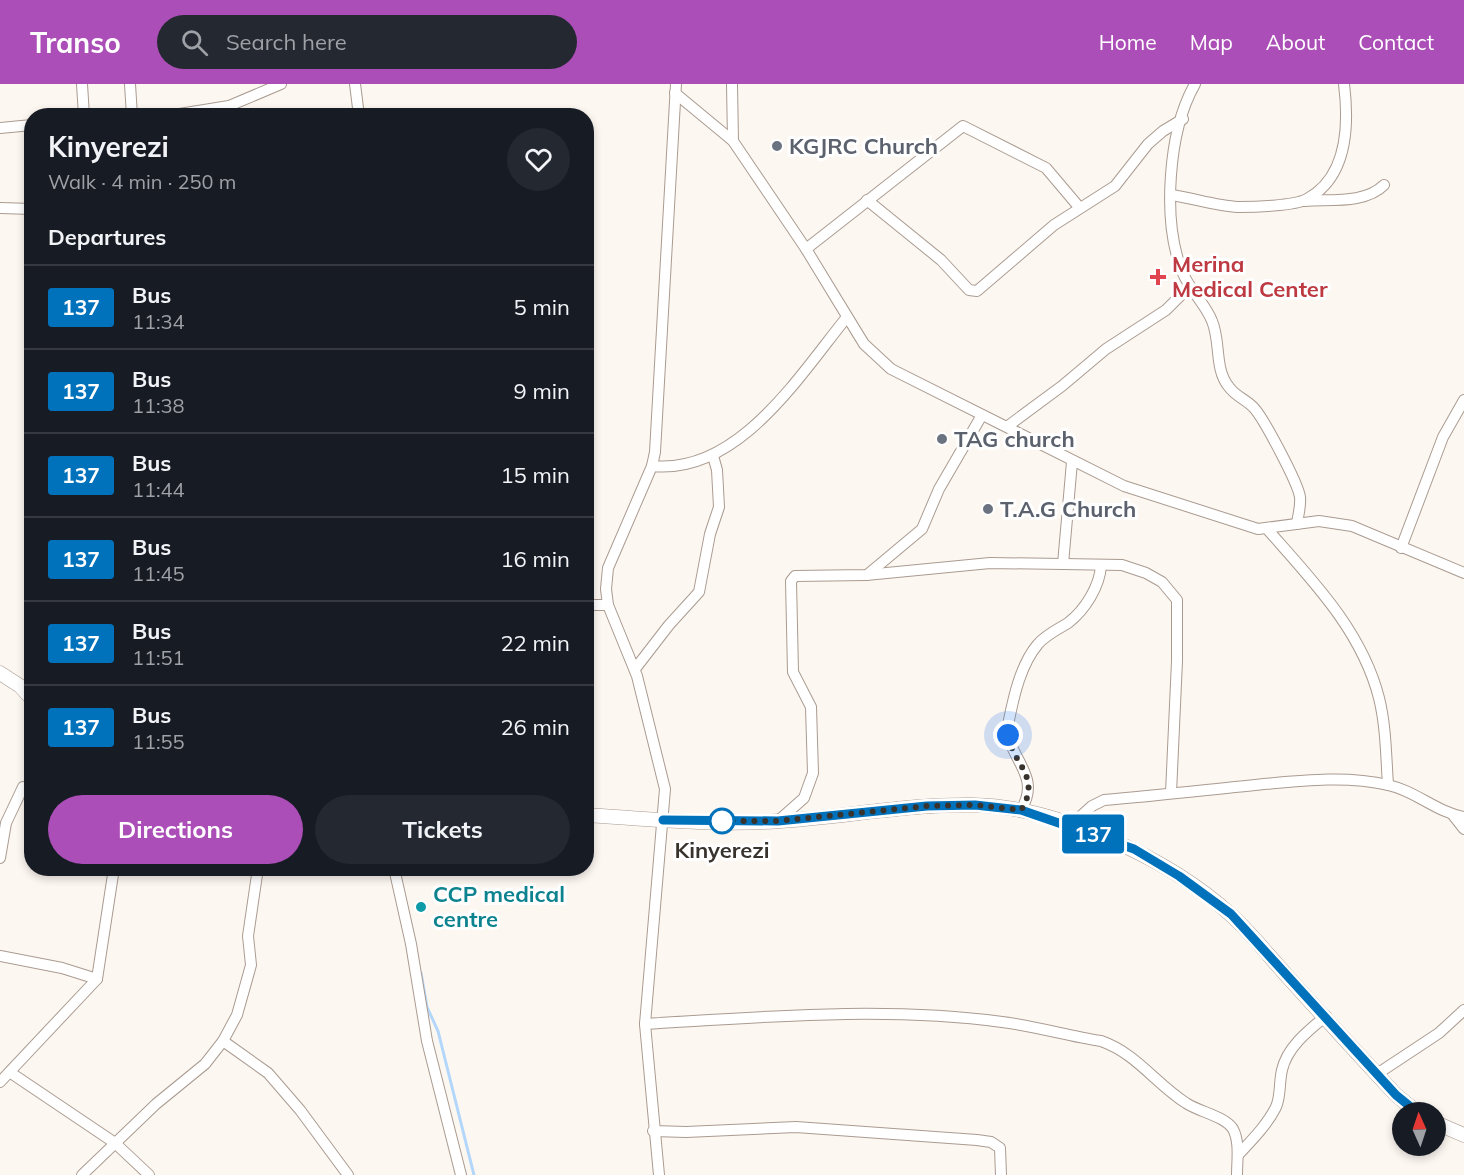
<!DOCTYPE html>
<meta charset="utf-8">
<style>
body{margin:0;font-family:Mulish,sans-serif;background:#242831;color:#f1f3f6;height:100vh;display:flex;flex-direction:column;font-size:22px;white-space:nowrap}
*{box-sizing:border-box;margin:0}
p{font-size:20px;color:#9ea1a6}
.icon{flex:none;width:33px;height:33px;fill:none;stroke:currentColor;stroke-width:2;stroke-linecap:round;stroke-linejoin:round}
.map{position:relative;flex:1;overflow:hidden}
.panel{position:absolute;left:24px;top:24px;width:570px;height:768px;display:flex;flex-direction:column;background:#171b24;border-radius:24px;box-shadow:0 3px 9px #0003}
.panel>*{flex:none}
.badge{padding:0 12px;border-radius:4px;font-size:21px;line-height:39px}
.needle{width:39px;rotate:357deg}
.fabs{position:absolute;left:1392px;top:1018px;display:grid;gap:12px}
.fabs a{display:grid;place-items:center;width:54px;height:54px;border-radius:50%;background:#171b24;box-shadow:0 3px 9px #0003;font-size:30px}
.you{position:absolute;width:30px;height:30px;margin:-15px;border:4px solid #fff;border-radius:50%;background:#1a73e8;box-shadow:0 0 0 9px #1a73e833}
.map>.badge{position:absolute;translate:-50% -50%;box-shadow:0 0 0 3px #fff}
h2{padding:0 24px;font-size:22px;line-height:54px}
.round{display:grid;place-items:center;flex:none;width:63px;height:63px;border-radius:32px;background:#242831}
.head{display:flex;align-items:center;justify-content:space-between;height:102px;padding:0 24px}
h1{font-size:28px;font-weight:700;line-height:45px}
.primary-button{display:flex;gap:12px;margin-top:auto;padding:12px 24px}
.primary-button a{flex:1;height:69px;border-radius:36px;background:#ac4eb7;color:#fff;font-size:24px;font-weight:700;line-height:69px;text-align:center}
.primary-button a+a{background:#242831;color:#f1f3f6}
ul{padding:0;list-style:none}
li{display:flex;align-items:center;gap:18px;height:84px;padding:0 24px;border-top:2px solid #363941}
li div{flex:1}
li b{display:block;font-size:22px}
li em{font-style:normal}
li .badge{min-width:66px;font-weight:700;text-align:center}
header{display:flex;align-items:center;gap:36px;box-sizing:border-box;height:84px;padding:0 30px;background:#ac4eb7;color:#fff}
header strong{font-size:28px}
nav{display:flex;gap:33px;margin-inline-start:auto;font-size:21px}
.search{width:420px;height:54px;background:#242831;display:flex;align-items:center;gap:15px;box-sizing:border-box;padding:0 21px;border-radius:33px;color:#9ea1a6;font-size:22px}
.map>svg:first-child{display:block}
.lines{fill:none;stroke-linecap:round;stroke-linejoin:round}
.stream{stroke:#b2d7fb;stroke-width:3}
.minor-casing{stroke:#aa9b90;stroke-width:12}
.tertiary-casing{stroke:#aa9b90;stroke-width:15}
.minor{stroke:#fff;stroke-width:10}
.tertiary{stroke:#fff;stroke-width:14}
.line-casing{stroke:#fff;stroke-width:14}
.line{stroke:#0072bc;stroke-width:9}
.walk{stroke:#39332e;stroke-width:6;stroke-dasharray:0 10.8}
.worship-dot{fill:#6b7280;stroke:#fff;stroke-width:2}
.health-dot{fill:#e0444e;stroke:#fff;stroke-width:2}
.stop-dot{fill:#fff;stroke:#0072bc;stroke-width:3}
.culture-dot{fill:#0f9aa8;stroke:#fff;stroke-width:2}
.labels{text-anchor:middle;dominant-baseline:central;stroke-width:6;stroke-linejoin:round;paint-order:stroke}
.worship-label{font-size:22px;font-weight:bold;fill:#5b616d;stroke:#fff;text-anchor:start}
.health-label{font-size:22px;font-weight:bold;fill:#be3a42;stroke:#fff;text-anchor:start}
.stop-label{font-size:22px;font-weight:bold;fill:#39332e;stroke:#fff}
.culture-label{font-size:22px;font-weight:bold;fill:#0d838f;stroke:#fff;text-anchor:start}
</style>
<header>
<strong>Transo</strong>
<div class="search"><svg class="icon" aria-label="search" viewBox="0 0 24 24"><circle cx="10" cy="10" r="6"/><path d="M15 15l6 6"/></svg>Search here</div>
<nav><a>Home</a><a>Map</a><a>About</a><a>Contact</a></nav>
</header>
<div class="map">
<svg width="1464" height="1091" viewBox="0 0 1464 1091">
<rect width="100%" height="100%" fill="#fdf7f2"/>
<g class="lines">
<path class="stream" d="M421 889 427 923 438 947 474 1091"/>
<g class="minor-casing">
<g id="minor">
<path d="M82 0 84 32"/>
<path d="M130 0 132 32"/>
<path d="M355 0 359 32"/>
<path d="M732 0 733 57"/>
<path d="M1195 0C1168 47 1162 137 1182 187 1189 206 1205 219 1212 237 1221 258 1214 285 1229 303 1235 312 1247 316 1254 324 1264 335 1298 399 1300 413 1301 422 1298 431 1297 440"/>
<path d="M675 9 733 57 806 165 864 260 891 285 1124 402 1258 445 1319 437 1352 442 1464 489"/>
<path d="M167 32 229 22 281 0"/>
<path d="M0 44 32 41"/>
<path d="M1171 111C1193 114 1216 122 1238 123 1253 123 1294 122 1307 115 1348 93 1349 40 1344 0"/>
<path d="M867 116 941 176 969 206 977 207 1054 141 1115 102 1148 60 1163 47 1183 35"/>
<path d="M1305 117C1330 115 1365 120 1384 101"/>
<path d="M0 124 32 125"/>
<path d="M806 165 963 42 1046 84 1079 123"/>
<path d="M586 339H587"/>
<path d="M1008 342 1062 302 1106 265 1166 226 1189 203"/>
<path d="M652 382C738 391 799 292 847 233"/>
<path d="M1268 446C1312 496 1362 547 1379 614 1386 642 1386 672 1388 701"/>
<path d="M1401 464 1443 353 1464 316"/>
<path d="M1063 480 1072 378"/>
<path d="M867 491 922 445 939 405 982 331"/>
<path d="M586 521H608"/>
<path d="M635 585 669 541 699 508 710 450 719 423 717 386 713 372"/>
<path d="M1021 726C1044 688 1002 673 1009 636 1014 611 1021 580 1038 560 1047 550 1057 546 1068 539 1085 526 1100 502 1101 481"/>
<path d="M1453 731 1464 745"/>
<path d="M778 737 804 714 813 689 811 623 793 588 791 497 795 492 866 491 990 479 1063 480 1122 481 1146 489 1162 498 1177 516V577L1171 709"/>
<path d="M1070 742 1092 722 1104 716C1154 712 1205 706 1255 701 1298 697 1345 691 1388 701 1416 707 1436 728 1464 733"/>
<path d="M0 774 6 739 23 703"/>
<path d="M394 784 411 860 427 957 461 1091"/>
<path d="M0 872 62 884 97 895"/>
<path d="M645 940C763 933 884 922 1002 938 1035 942 1068 952 1101 957 1136 969 1156 1000 1186 1019 1199 1028 1225 1032 1233 1045 1240 1058 1237 1077 1237 1091"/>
<path d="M223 957 268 989 300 1026 348 1091"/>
<path d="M11 989 115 1059 149 1091"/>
<path d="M1377 990 1439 949 1464 926"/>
<path d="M0 998 97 895 114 784"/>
<path d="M653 1047 686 1048 796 1043 977 1056 991 1058 1000 1064 1001 1091"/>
<path d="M1238 1071C1252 1056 1267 1041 1276 1023 1281 1012 1279 998 1282 986 1287 963 1309 946 1326 932"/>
<path d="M82 1091 156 1020 205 980 223 957 237 931 251 881 248 852 258 784"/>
<path d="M659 1091 645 940 665 705 637 592 608 521 606 505 608 484 652 382 655 368 676 0"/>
</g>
</g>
<g class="tertiary-casing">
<g id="tertiary">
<path d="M0 589 20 602 32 615"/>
<path d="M586 731C650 735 716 742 780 737 844 733 908 720 973 721 1056 722 1170 775 1231 831 1251 849 1269 872 1287 892 1323 932 1359 971 1396 1011L1418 1029"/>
<path d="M1436 1039 1464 1051"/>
</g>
</g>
<use href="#minor" class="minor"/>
<use href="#tertiary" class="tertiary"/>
</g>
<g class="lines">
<g class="line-casing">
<path id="line" d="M663 736 778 737 927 722 975 721 1021 726 1134 765 1179 792 1231 830 1396 1011 1418 1029"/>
</g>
<use href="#line" class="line"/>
<path class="walk" d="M722 737H778L927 722 975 721 1021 726C1042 693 1013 681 1008 651"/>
</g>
<g class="worship-dot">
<circle cx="777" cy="62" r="6"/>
<circle cx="942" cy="355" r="6"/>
<circle cx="988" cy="425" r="6"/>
</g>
<path class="health-dot" d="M1155 184h6v6h6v6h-6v6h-6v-6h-6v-6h6z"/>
<circle class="stop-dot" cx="722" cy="737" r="12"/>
<circle class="culture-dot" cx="421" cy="823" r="6"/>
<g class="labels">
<g class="worship-label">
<text x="789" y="62">KGJRC Church</text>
<text x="954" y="355">TAG church</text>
<text x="1000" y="425">T.A.G Church</text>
</g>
<g class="health-label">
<text x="1172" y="180">Merina<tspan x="1172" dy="25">Medical Center</tspan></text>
</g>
<g class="stop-label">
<text x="722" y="766">Kinyerezi</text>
</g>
<g class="culture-label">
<text x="433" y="810">CCP medical<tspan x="433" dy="25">centre</tspan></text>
</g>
</g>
</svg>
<div class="fabs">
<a><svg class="needle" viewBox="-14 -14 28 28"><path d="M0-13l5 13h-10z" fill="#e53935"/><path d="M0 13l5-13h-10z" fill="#9ea1a6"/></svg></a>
</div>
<div class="you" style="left:1008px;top:651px"></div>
<b class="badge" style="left:1093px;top:750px;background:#0072bc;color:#fff">137</b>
<section class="panel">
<div class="head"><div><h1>Kinyerezi</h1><p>Walk · 4 min · 250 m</p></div><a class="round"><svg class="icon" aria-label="heart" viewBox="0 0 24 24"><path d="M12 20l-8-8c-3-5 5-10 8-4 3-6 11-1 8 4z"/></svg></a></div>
<h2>Departures</h2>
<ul>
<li><span class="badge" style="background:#0072bc;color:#fff">137</span><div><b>Bus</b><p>11:34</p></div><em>5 min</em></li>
<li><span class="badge" style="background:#0072bc;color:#fff">137</span><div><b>Bus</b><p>11:38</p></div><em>9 min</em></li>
<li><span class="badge" style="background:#0072bc;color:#fff">137</span><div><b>Bus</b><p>11:44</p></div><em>15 min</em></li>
<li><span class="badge" style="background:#0072bc;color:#fff">137</span><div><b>Bus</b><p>11:45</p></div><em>16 min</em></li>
<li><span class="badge" style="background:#0072bc;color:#fff">137</span><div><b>Bus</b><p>11:51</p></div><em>22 min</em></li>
<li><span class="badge" style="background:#0072bc;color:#fff">137</span><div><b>Bus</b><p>11:55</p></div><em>26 min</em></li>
</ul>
<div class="primary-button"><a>Directions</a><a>Tickets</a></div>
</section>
</div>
